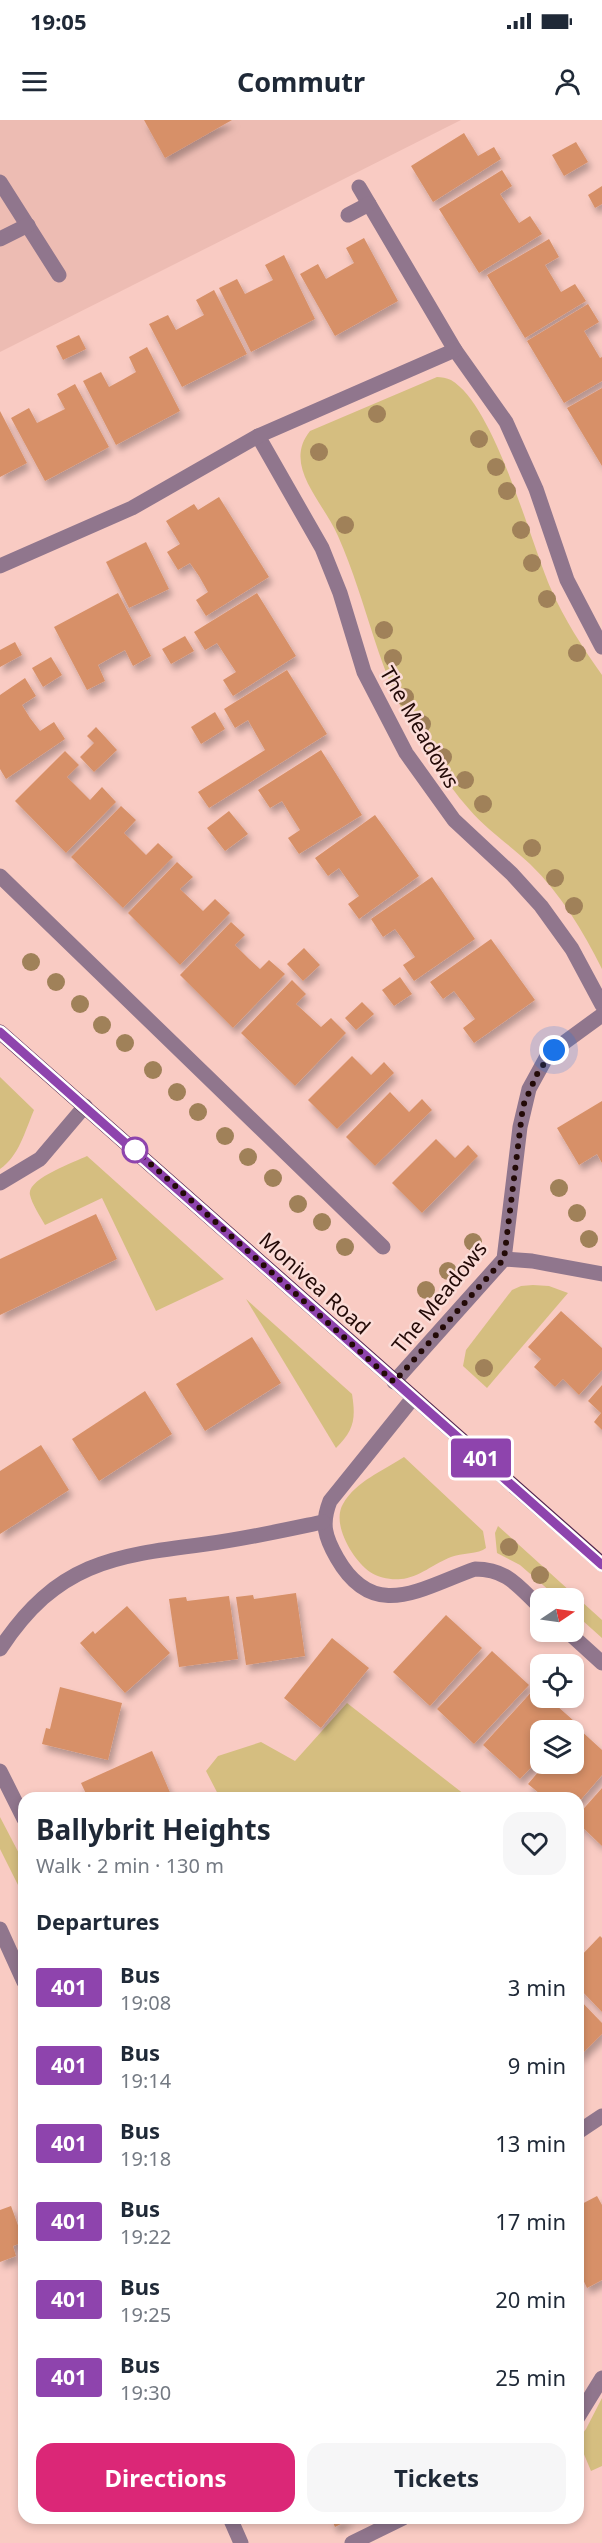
<!DOCTYPE html>
<meta charset="utf-8">
<style>
body{margin:0;font-family:"Noto Sans",sans-serif;background:#f6f6f7;color:#1f2937;height:100vh;display:flex;flex-direction:column;font-size:22px;white-space:nowrap}
*{box-sizing:border-box;margin:0}
p{font-size:20px;color:#747a83}
.icon{flex:none;width:33px;height:33px;fill:none;stroke:currentColor;stroke-width:2;stroke-linecap:round;stroke-linejoin:round}
.map{position:relative;flex:1;overflow:hidden}
.side{position:absolute;left:18px;top:1672px;width:566px;height:732px;display:flex;flex-direction:column;background:#fff;border-radius:18px;box-shadow:0 3px 9px #0003}
.side>*{flex:none}
.badge{padding:0 12px;border-radius:4px;font-size:21px;line-height:39px}
.needle{width:39px;rotate:77deg}
.tools{position:absolute;left:530px;top:1468px;display:grid;gap:12px}
.tools a{display:grid;place-items:center;width:54px;height:54px;border-radius:12px;background:#fff;box-shadow:0 3px 9px #0003;font-size:30px}
.you{position:absolute;width:30px;height:30px;margin:-15px;border:4px solid #fff;border-radius:50%;background:#1a73e8;box-shadow:0 0 0 9px #1a73e833}
.map>.badge{position:absolute;translate:-50% -50%;box-shadow:0 0 0 3px #fff}
h2{padding:0 18px;font-size:22px;line-height:54px}
.round{display:grid;place-items:center;flex:none;width:63px;height:63px;border-radius:18px;background:#f6f6f7}
.overview{display:flex;align-items:center;justify-content:space-between;height:102px;padding:0 18px}
h1{font-size:28px;font-weight:700;line-height:45px}
.cta{display:flex;gap:12px;margin-top:auto;padding:12px 18px}
.cta a{flex:1;height:69px;border-radius:18px;background:#db2777;color:#fff;font-size:24px;font-weight:700;line-height:69px;text-align:center}
.cta a+a{background:#f6f6f7;color:#1f2937}
ul{padding:0;list-style:none}
li{display:flex;align-items:center;gap:18px;height:78px;padding:0 18px}
li div{flex:1}
li b{display:block;font-size:22px}
li em{font-style:normal}
li .badge{min-width:66px;font-weight:700;text-align:center}
.status{display:flex;justify-content:space-between;align-items:center;height:42px;padding:0 30px;background:#fff;direction:ltr}
.status svg{height:16px;fill:currentColor}
header{display:flex;justify-content:space-between;align-items:center;height:78px;padding:0 18px;background:#fff;font-size:27px;font-weight:700}
.map>svg:first-child{display:block}
.built{fill:#edbcb3}
.green{fill:#d5be80}
.building{fill:#d79067;filter:url(#shadow)}
.lines{fill:none;stroke-linecap:round;stroke-linejoin:round}
.minor{stroke:#90768d;stroke-width:15}
.major{stroke:#52264f;stroke-width:15}
.tree{fill:#a08159}
.line-casing{stroke:#fff;stroke-width:14}
.line{stroke:#8e44ad;stroke-width:9}
.walk{stroke:#230a07;stroke-width:6;stroke-dasharray:0 10.8}
.stop-dot{fill:#fff;stroke:#8e44ad;stroke-width:3}
.labels{text-anchor:middle;dominant-baseline:central;stroke-width:5;stroke-linejoin:round;paint-order:stroke}
.street-label{font-size:21px;fill:#230a07;stroke:#fbdcd7}
</style>
<div class="status"><b>19:05</b><svg viewBox="0 0 49 12"><path d="M0 12V9h3v3zM5 12V6h3v6zM10 12V3h3v9zM15 12V0h3v12zM26 1h20v11H26zM47 4h2v5h-2z"/></svg></div>
<header><svg class="icon" aria-label="menu" viewBox="0 0 24 24"><path d="M4 6h16M4 12h16M4 18h16"/></svg>Commutr<svg class="icon" aria-label="person" viewBox="0 0 24 24"><circle cx="12" cy="8" r="4"/><path d="M4 21q1-7 8-7t8 7"/></svg></header>
<div class="map">
<svg width="602" height="2423" viewBox="0 0 602 2423">
<defs>
<filter id="shadow"><feDropShadow dx="3.5" dy="6" stdDeviation="3" flood-color="#0004"/></filter>
</defs>
<rect width="100%" height="100%" fill="#f9cbc3"/>
<path class="built" d="M0 0H461L0 232Z"/>
<g class="green">
<path d="M437 257C441 257 447 258 451 260 495 286 530 421 551 469 564 499 583 528 602 555V849C583 811 561 774 530 744 511 726 487 710 469 689 450 668 434 642 419 619 378 556 368 483 338 416 323 381 282 346 310 311Z"/>
<path d="M0 957 34 990C25 1011 19 1036 0 1049Z"/>
<path d="M87 1036 224 1159 156 1191 102 1078 45 1105C40 1096 32 1084 30 1075 26 1059 75 1042 87 1036Z"/>
<path d="M533 1165 549 1166 568 1173 487 1268 463 1246 466 1230 512 1170 521 1166Z"/>
<path d="M246 1179 352 1274C356 1299 354 1310 336 1328Z"/>
<path d="M404 1337 483 1411 486 1428C479 1434 461 1433 451 1437 435 1443 418 1458 401 1459 391 1460 379 1458 370 1452 353 1440 331 1404 343 1384 356 1361 383 1351 404 1337Z"/>
<path d="M498 1406 602 1500V1518L573 1492V1479H559L520 1445 497 1433 495 1413Z"/>
<path d="M347 1583 469 1678H220L206 1651 218 1636 261 1622 295 1641Z"/>
<path d="M0 1697 24 1743V1777L0 1729Z"/>
<path d="M602 2278V2346L591 2351 578 2320 586 2309Z"/>
</g>
<g class="building">
<path d="M144 0H232L165 38Z"/>
<path d="M464 13 478 36 494 27 501 39 433 82 411 46Z"/>
<path d="M576 22 588 42 564 56 552 35Z"/>
<path d="M502 50 512 66 500 74 519 103 530 96 542 114 479 153 439 89Z"/>
<path d="M602 66V84L595 88 588 75Z"/>
<path d="M364 118 398 181 335 216 300 154 318 144 326 159 354 143 346 128Z"/>
<path d="M549 119 559 137 545 145 561 172 575 164 586 181 525 218 487 155Z"/>
<path d="M284 135 315 199 251 232 219 168 237 159 245 174 273 160 265 145Z"/>
<path d="M214 170 247 234 182 267 149 204 168 195 176 210 204 195 196 180Z"/>
<path d="M588 184 599 202 584 211 600 238 602 237V261L564 283 527 221Z"/>
<path d="M79 215 86 229 63 240 56 226Z"/>
<path d="M147 227 180 291 116 325 83 261 101 252 109 267 122 260 136 252 129 237Z"/>
<path d="M75 264 109 327 45 361 11 298 29 288 37 303 65 289 57 274Z"/>
<path d="M602 268V346L567 288Z"/>
<path d="M0 291 27 343 0 357Z"/>
<path d="M219 377 269 457 206 496 196 480 208 472 199 456 190 443 178 450 167 432 180 424 166 401 194 384 198 390Z"/>
<path d="M146 422 169 469 129 488 106 442Z"/>
<path d="M118 473 151 536 133 546 125 530 112 537 98 545 105 561 87 570 54 507Z"/>
<path d="M257 473 296 536 233 576 223 560 236 552 217 523 205 530 194 512Z"/>
<path d="M185 516 194 531 171 544 162 529Z"/>
<path d="M15 522 22 535 0 547V530Z"/>
<path d="M51 537 62 555 43 567 32 548Z"/>
<path d="M287 550 327 614 209 688 198 672 265 630 248 600 235 608 224 589Z"/>
<path d="M25 558 36 576 22 585 30 598 40 611 54 602 65 619 6 659 0 649V575Z"/>
<path d="M215 592 225 609 201 624 191 607Z"/>
<path d="M96 607 117 630 94 652 80 637 94 623 87 616Z"/>
<path d="M321 630 362 695 299 734 288 718 300 710 290 694 282 681 270 688 258 670Z"/>
<path d="M65 631 79 645 67 657 90 680 102 667 116 682 66 733 15 681Z"/>
<path d="M121 686 136 700 124 713 146 735 158 723 173 737 123 788 71 737Z"/>
<path d="M229 691 248 714 225 731 207 708Z"/>
<path d="M375 695 419 756 359 799 348 784 359 776 339 748 328 756 315 738Z"/>
<path d="M177 742 193 757 180 769 203 791 215 779 230 793 180 845 128 793Z"/>
<path d="M432 757 475 819 414 861 403 845 415 837 404 821 395 809 383 817 371 799Z"/>
<path d="M231 802 245 815 235 825 249 839 260 849 269 840 285 854 233 908 180 855Z"/>
<path d="M491 819 535 880 474 923 463 908 475 899 464 884 454 871 443 879 430 862Z"/>
<path d="M304 828 320 845 303 861 287 844Z"/>
<path d="M400 857 412 874 394 886 382 870Z"/>
<path d="M292 860 306 874 296 884 321 907 331 898 346 913 295 966 241 913Z"/>
<path d="M362 882 374 894 356 910 345 898Z"/>
<path d="M352 936 371 955 384 942 394 953 337 1009 308 980Z"/>
<path d="M390 972 409 992 422 979 432 990 375 1046 346 1017Z"/>
<path d="M602 981V1043L597 1034 579 1045 557 1008Z"/>
<path d="M436 1019 455 1038 468 1025 478 1036 422 1093 392 1063Z"/>
<path d="M96 1094 117 1139 0 1195V1139Z"/>
<path d="M561 1191 602 1228V1250L579 1275 563 1259 555 1267 534 1247 541 1239 528 1227Z"/>
<path d="M252 1217 281 1263 205 1311 176 1264Z"/>
<path d="M602 1265V1310L594 1302 601 1293 588 1281Z"/>
<path d="M145 1271 172 1314 99 1361 72 1319Z"/>
<path d="M41 1325 69 1370 0 1414V1351Z"/>
<path d="M296 1473 305 1536 246 1545 236 1477 253 1475 254 1479Z"/>
<path d="M229 1476 238 1539 179 1547 169 1479 186 1477 187 1481Z"/>
<path d="M127 1486 170 1533 125 1573 80 1523 93 1511 95 1514Z"/>
<path d="M446 1495 482 1528 430 1586 393 1552Z"/>
<path d="M332 1518 369 1548 321 1608 284 1578Z"/>
<path d="M492 1531 529 1565 474 1624 437 1589Z"/>
<path d="M60 1567 122 1583 108 1640 42 1624 46 1608 50 1609Z"/>
<path d="M536 1567 540 1571V1578H548L574 1601 565 1611H540V1638L520 1659 483 1625Z"/>
<path d="M578 1608 602 1630V1655L578 1683V1678H545L528 1664 545 1644H573V1614Z"/>
<path d="M152 1631 172 1677 88 1678 81 1663Z"/>
<path d="M602 1668V1726L578 1703V1695Z"/>
<path d="M600 1816 602 1818V1892L578 1867V1839Z"/>
<path d="M578 1878 602 1903V1914L578 1938Z"/>
<path d="M597 2076 602 2085V2160L587 2168 578 2149V2086Z"/>
<path d="M11 2086 24 2122 13 2126 16 2136 0 2142V2090Z"/>
<path d="M331 2398H353L335 2407Z"/>
</g>
<g class="lines">
<g class="minor">
<path d="M0 62 59 155"/>
<path d="M359 67 455 230 506 302 536 369 567 460 602 527"/>
<path d="M348 95 369 84"/>
<path d="M0 119 28 105"/>
<path d="M258 316 322 428 340 473 364 552 406 633 454 700 512 754 541 786 572 829 602 885"/>
<path d="M0 446 132 388 258 316 455 230"/>
<path d="M0 756 383 1127"/>
<path d="M0 1063 40 1039 85 986"/>
<path d="M504 1139 532 1141 602 1154"/>
<path d="M394 1262 504 1139 520 1007 529 969 546 938 554 930 602 895"/>
<path d="M413 1278 330 1381C321 1404 325 1417 337 1438 374 1503 421 1468 475 1449 507 1449 518 1466 540 1487"/>
<path d="M568 1512 602 1543"/>
<path d="M0 1529C57 1443 111 1436 206 1424 245 1419 285 1410 323 1402"/>
<path d="M0 1651 24 1699"/>
<path d="M0 1809 24 1862"/>
<path d="M578 2012 602 1996"/>
<path d="M578 2297 602 2258"/>
<path d="M230 2398 241 2423"/>
<path d="M352 2423 403 2398"/>
</g>
<path class="major" d="M0 912 602 1444"/>
</g>
<g class="tree">
<circle cx="377" cy="294" r="9"/>
<circle cx="479" cy="319" r="9"/>
<circle cx="319" cy="332" r="9"/>
<circle cx="496" cy="347" r="9"/>
<circle cx="507" cy="371" r="9"/>
<circle cx="345" cy="405" r="9"/>
<circle cx="521" cy="410" r="9"/>
<circle cx="532" cy="443" r="9"/>
<circle cx="547" cy="479" r="9"/>
<circle cx="384" cy="510" r="9"/>
<circle cx="577" cy="533" r="9"/>
<circle cx="393" cy="538" r="9"/>
<circle cx="405" cy="577" r="9"/>
<circle cx="422" cy="604" r="9"/>
<circle cx="443" cy="637" r="9"/>
<circle cx="465" cy="660" r="9"/>
<circle cx="483" cy="684" r="9"/>
<circle cx="532" cy="728" r="9"/>
<circle cx="555" cy="758" r="9"/>
<circle cx="574" cy="786" r="9"/>
<circle cx="31" cy="842" r="9"/>
<circle cx="56" cy="862" r="9"/>
<circle cx="80" cy="884" r="9"/>
<circle cx="102" cy="905" r="9"/>
<circle cx="125" cy="923" r="9"/>
<circle cx="153" cy="950" r="9"/>
<circle cx="177" cy="972" r="9"/>
<circle cx="198" cy="992" r="9"/>
<circle cx="225" cy="1016" r="9"/>
<circle cx="248" cy="1037" r="9"/>
<circle cx="273" cy="1058" r="9"/>
<circle cx="559" cy="1068" r="9"/>
<circle cx="298" cy="1084" r="9"/>
<circle cx="577" cy="1093" r="9"/>
<circle cx="322" cy="1102" r="9"/>
<circle cx="589" cy="1119" r="9"/>
<circle cx="473" cy="1122" r="9"/>
<circle cx="345" cy="1127" r="9"/>
<circle cx="448" cy="1151" r="9"/>
<circle cx="426" cy="1170" r="9"/>
<circle cx="484" cy="1248" r="9"/>
<circle cx="509" cy="1427" r="9"/>
<circle cx="540" cy="1455" r="9"/>
</g>
<g class="lines">
<g class="line-casing">
<path id="line" d="M0 912 602 1445"/>
</g>
<use href="#line" class="line"/>
<path class="walk" d="M135 1030 394 1262 504 1139 523 986 538 952 554 930"/>
</g>
<circle class="stop-dot" cx="135" cy="1030" r="12"/>
<g class="labels">
<g class="street-label">
<text transform="translate(420 607) rotate(60)">The Meadows</text>
<text transform="translate(315 1163) rotate(42)">Monivea Road</text>
<text transform="translate(439 1177) rotate(-51)">The Meadows</text>
</g>
</g>
</svg>
<div class="tools">
<a><svg class="needle" viewBox="-14 -14 28 28"><path d="M0-13l5 13h-10z" fill="#e53935"/><path d="M0 13l5-13h-10z" fill="#747a83"/></svg></a>
<a><svg class="icon" aria-label="locate" viewBox="0 0 24 24"><circle cx="12" cy="12" r="6"/><path d="M12 2v4M12 18v4M2 12h4M18 12h4"/></svg></a>
<a><svg class="icon" aria-label="layers" viewBox="0 0 24 24"><path d="M12 4l9 5-9 5-9-5zM3 14l9 5 9-5"/></svg></a>
</div>
<div class="you" style="left:554px;top:930px"></div>
<b class="badge" style="left:481px;top:1338px;background:#8e44ad;color:#fff">401</b>
<section class="side">
<div class="overview"><div><h1>Ballybrit Heights</h1><p>Walk · 2 min · 130 m</p></div><a class="round"><svg class="icon" aria-label="heart" viewBox="0 0 24 24"><path d="M12 20l-8-8c-3-5 5-10 8-4 3-6 11-1 8 4z"/></svg></a></div>
<h2>Departures</h2>
<ul>
<li><span class="badge" style="background:#8e44ad;color:#fff">401</span><div><b>Bus</b><p>19:08</p></div><em>3 min</em></li>
<li><span class="badge" style="background:#8e44ad;color:#fff">401</span><div><b>Bus</b><p>19:14</p></div><em>9 min</em></li>
<li><span class="badge" style="background:#8e44ad;color:#fff">401</span><div><b>Bus</b><p>19:18</p></div><em>13 min</em></li>
<li><span class="badge" style="background:#8e44ad;color:#fff">401</span><div><b>Bus</b><p>19:22</p></div><em>17 min</em></li>
<li><span class="badge" style="background:#8e44ad;color:#fff">401</span><div><b>Bus</b><p>19:25</p></div><em>20 min</em></li>
<li><span class="badge" style="background:#8e44ad;color:#fff">401</span><div><b>Bus</b><p>19:30</p></div><em>25 min</em></li>
</ul>
<div class="cta"><a>Directions</a><a>Tickets</a></div>
</section>
</div>
